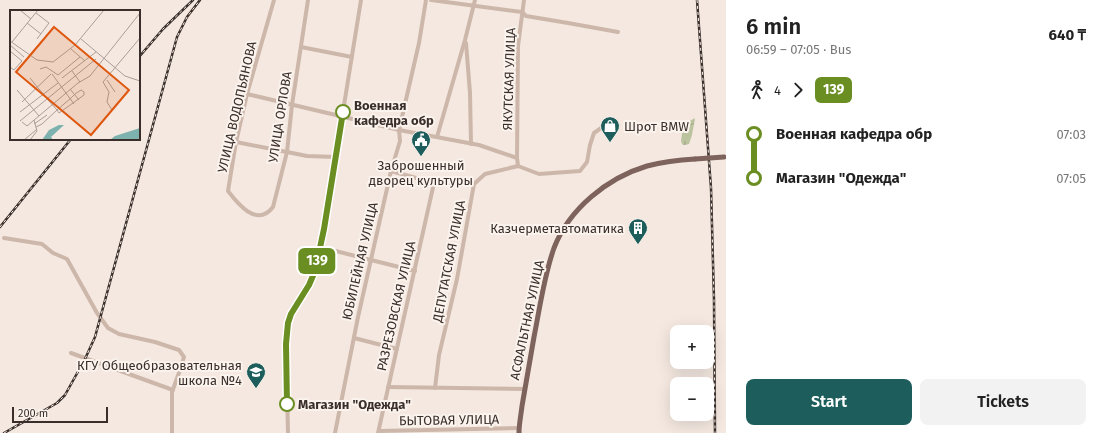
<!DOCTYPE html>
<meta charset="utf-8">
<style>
body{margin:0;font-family:"Fira Sans",sans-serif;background:#f2f2f2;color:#222;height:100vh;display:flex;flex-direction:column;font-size:15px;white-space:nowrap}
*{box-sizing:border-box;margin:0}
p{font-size:13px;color:#767676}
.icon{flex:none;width:22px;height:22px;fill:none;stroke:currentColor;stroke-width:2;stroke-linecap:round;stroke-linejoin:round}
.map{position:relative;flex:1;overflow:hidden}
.panel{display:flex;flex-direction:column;background:#fff;width:380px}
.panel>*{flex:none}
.badge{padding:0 8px;border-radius:6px;font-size:14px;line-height:26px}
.tools{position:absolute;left:670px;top:325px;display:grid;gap:8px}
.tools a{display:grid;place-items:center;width:44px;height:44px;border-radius:8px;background:#fff;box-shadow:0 4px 16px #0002;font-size:20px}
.scale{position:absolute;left:12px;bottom:10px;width:96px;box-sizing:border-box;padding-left:4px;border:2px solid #3a2e2a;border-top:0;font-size:11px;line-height:14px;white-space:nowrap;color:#3a2e2a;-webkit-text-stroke:3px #fbf3ed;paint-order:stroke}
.map>.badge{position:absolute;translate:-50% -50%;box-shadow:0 0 0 2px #fff}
.legs{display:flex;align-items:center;gap:6px;height:44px;padding:0 20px;font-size:13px}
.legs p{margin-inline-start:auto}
.overview{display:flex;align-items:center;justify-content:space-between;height:68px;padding:0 20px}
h1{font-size:22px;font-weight:600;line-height:30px}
.button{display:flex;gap:8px;margin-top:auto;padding:8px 20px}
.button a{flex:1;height:46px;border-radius:8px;background:#1d5e5c;color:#fff;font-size:16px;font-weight:600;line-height:46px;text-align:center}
.button a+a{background:#f2f2f2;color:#222}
ul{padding:0 20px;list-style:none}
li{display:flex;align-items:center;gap:14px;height:44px;font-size:15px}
li i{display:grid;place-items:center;width:6px;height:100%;margin:0 5px;background:currentColor}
li i::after{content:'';width:10px;height:10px;margin:-5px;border:3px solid;border-radius:50%;background:#fff}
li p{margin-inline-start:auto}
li:first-child i{background:linear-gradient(#0000 50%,currentColor 0)}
li:last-child i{background:linear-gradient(currentColor 50%,#0000 0)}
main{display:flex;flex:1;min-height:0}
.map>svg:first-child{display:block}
.wetland{fill:url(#wetland-marsh)}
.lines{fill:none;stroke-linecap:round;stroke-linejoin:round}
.minor{stroke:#cdb7aa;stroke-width:4}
.major{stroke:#7d635b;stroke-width:5}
.rail-casing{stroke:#3a2e2a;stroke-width:2.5}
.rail{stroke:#fbf3ed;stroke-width:1;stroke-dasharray:3;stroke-linecap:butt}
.major-bridge{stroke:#7d635b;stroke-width:5}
.line-1-casing{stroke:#fff;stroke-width:9}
.line-1{stroke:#6b8e23;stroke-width:6}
.stop-1-dot{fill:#fff;stroke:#6b8e23;stroke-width:2}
.labels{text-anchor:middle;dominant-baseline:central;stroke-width:4;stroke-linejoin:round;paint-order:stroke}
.street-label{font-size:13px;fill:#3a2e2a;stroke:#fbf3ed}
.stop-label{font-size:13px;font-weight:bold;fill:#3a2e2a;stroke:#fbf3ed;text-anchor:start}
.poi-label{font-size:13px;fill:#3a2e2a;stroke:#fbf3ed;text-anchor:end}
.inset-road{fill:none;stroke:#aa9e97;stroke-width:1}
.view{fill:#df570e;fill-opacity:0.15;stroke:#df570e;stroke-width:2}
.inset-edge{fill:none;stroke:#3a2e2a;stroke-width:2}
</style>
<main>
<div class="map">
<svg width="726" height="433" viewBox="0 0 726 433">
<defs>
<pattern id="wetland-marsh" width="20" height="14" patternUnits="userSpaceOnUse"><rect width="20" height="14" fill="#bbc49e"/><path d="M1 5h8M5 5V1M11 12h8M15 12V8" fill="none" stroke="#99a081"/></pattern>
</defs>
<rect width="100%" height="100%" fill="#f4e8e0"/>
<path class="wetland" d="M695 118 692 135 689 144 684 145 682 144 681 141 683 126 686 123Z"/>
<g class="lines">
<g class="minor">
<path d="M274 0 247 94 236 142 228 191C238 204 257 228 273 207L287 152 292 105 308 0"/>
<path d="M431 0 522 12 526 16 568 23 618 32"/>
<path d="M466 43 470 93 471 144"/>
<path d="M301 47 352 57"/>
<path d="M247 94 399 130 479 145 517 158 518 166"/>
<path d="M437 137 465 40 475 0"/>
<path d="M236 142 287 152 307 156 336 157"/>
<path d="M517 158 518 46 524 0"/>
<path d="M391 171 434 183 474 184"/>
<path d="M4 238 42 244 53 253 67 259 97 313 108 328 119 334 155 342 179 350 184 357 180 370 172 392V433"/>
<path d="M320 247 371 260 415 271"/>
<path d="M354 338 397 349"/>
<path d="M71 353 173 390"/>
<path d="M388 387 525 389"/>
<path d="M435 388 439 355 457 279 474 184 485 174 518 166 539 174 580 171 587 162 590 145 594 133 604 126"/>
<path d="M379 431 519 428"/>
<path d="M288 433 286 344 288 323 291 314 309 285 315 271 324 229 361 0"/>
<path d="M335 433 358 317 391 171 400 141 399 130 419 43 426 0"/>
<path d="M378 433 434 183"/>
</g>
<path class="major" d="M519 433C519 424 521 415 522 406 526 383 530 360 534 337 540 307 544 276 554 248 569 209 607 178 647 166 663 162 679 160 695 159"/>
<g class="rail-casing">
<g id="rail">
<path d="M697 0 711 188 714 300 715 433"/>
<path d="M139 57 163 29 193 0"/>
<path d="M0 227 71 139"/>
<path d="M4 433 57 403 65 395 85 359 95 337 177 37 187 17 200 0"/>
</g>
</g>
<use href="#rail" class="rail"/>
<path class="major-bridge" d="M695 159 724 157"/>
</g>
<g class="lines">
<g class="line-1-casing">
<path id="line-1" d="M287 404 286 344 288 323 291 314 309 285 315 271 324 229 343 112"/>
</g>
<use href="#line-1" class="line-1"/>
</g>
<defs>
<g id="shop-pin" transform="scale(1)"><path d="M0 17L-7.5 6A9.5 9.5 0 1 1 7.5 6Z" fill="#1d5e5c" stroke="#fbf3ed"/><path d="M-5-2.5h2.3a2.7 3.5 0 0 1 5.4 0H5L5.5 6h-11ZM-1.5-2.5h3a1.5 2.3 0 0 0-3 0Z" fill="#fff"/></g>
<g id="civic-pin" transform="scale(1)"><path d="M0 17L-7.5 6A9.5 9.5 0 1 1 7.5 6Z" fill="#1d5e5c" stroke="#fbf3ed"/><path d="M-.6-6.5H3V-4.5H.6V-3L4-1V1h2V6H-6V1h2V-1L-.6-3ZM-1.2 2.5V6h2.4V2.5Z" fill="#fff"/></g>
<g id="building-pin" transform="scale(1)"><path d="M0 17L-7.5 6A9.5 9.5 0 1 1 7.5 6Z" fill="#1d5e5c" stroke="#fbf3ed"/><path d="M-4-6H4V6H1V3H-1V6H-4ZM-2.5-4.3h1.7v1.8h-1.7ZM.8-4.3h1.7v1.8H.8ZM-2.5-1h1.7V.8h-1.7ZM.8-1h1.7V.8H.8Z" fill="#fff"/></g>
<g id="school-pin" transform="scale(1)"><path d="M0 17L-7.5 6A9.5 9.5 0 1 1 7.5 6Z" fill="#1d5e5c" stroke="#fbf3ed"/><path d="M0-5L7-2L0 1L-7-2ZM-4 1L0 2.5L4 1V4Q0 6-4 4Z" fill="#fff"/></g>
</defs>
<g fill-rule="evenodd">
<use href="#shop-pin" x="610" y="126"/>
<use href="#civic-pin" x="421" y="140"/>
<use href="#building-pin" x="638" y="228"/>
<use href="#school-pin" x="256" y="372"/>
</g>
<g class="stop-1-dot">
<circle cx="343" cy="112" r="7"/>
<circle cx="287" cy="404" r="7"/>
</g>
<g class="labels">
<g class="street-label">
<text transform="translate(509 79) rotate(-88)">ЯКУТСКАЯ УЛИЦА</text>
<text transform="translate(237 107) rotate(-77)">УЛИЦА ВОДОПЬЯНОВА</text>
<text transform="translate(280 117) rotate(-81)">УЛИЦА ОРЛОВА</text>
<text transform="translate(360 261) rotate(-77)">ЮБИЛЕЙНАЯ УЛИЦА</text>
<text transform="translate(449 261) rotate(-79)">ДЕПУТАТСКАЯ УЛИЦА</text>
<text transform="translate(396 306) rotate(-77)">РАЗРЕЗОВСКАЯ УЛИЦА</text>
<text transform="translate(527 320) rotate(-78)">АСФАЛЬТНАЯ УЛИЦА</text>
<text transform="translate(449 420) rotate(-1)">БЫТОВАЯ УЛИЦА</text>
</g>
<g class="stop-label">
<text x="354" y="105">Военная<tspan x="354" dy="15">кафедра обр</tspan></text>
<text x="298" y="404">Магазин "Одежда"</text>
</g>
<g class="poi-label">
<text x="624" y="126" text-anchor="start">Шрот BMW</text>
<text x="421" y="165" text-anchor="middle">Заброшенный<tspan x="421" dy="15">дворец культуры</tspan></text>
<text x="624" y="228">Казчерметавтоматика</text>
<text x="242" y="365">КГУ Общеобразовательная<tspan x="242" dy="15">школа №4</tspan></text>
</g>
</g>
<g transform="translate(10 10)">
<rect width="130" height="130" fill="#f4e8e0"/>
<path d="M49 115H54L41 127 43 130H32L39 120ZM130 118V130H100L105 126Z" fill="#7db2af"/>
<path class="inset-road" d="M10 0 21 9M26 3 39 13 27 29M17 13 31 24M71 29 115 66 130 71M0 31 27 50 43 52 65 35 94 0M2 32 28 0M0 35 14 47M65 35 80 47M61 39 75 51M0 41 12 51 4 60 0 57M30 59 36 57 48 65 70 47M62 61 70 72M42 64 64 94M20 68 28 78 37 88 38 90 47 100 49 103 74 85V82L71 80 65 84 60 89 54 94 47 100 32 114 26 117M52 68 86 42M97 70 105 82M60 79 69 90M7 80 29 106M12 92 41 64M102 100 97 92 99 82 93 72 130 28M10 102 48 73M10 111 86 49M12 112 17 116 68 73 80 66 130 3M24 114 37 105M14 130 26 120M20 130 27 121 24 110"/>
<path class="view" d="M44 17 119 80 81 125 6 62Z"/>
<rect width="130" height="130" class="inset-edge"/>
</g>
</svg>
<div class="tools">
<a>+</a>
<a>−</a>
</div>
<div class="scale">200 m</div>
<b class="badge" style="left:317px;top:261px;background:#6b8e23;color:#fff">139</b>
</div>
<section class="panel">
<div class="overview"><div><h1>6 min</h1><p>06:59 – 07:05 · Bus</p></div><b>640 ₸</b></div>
<div class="legs"><svg class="icon" aria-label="walk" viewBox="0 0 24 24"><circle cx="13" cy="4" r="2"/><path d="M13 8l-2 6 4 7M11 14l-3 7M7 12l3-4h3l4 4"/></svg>4<svg class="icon" aria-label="forward" viewBox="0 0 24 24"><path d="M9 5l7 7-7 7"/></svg><b class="badge" style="background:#6b8e23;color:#fff">139</b></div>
<ul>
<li><i style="color:#6b8e23"></i><b>Военная кафедра обр</b><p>07:03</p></li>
<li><i style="color:#6b8e23"></i><b>Магазин &quot;Одежда&quot;</b><p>07:05</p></li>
</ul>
<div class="button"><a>Start</a><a>Tickets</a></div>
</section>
</main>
